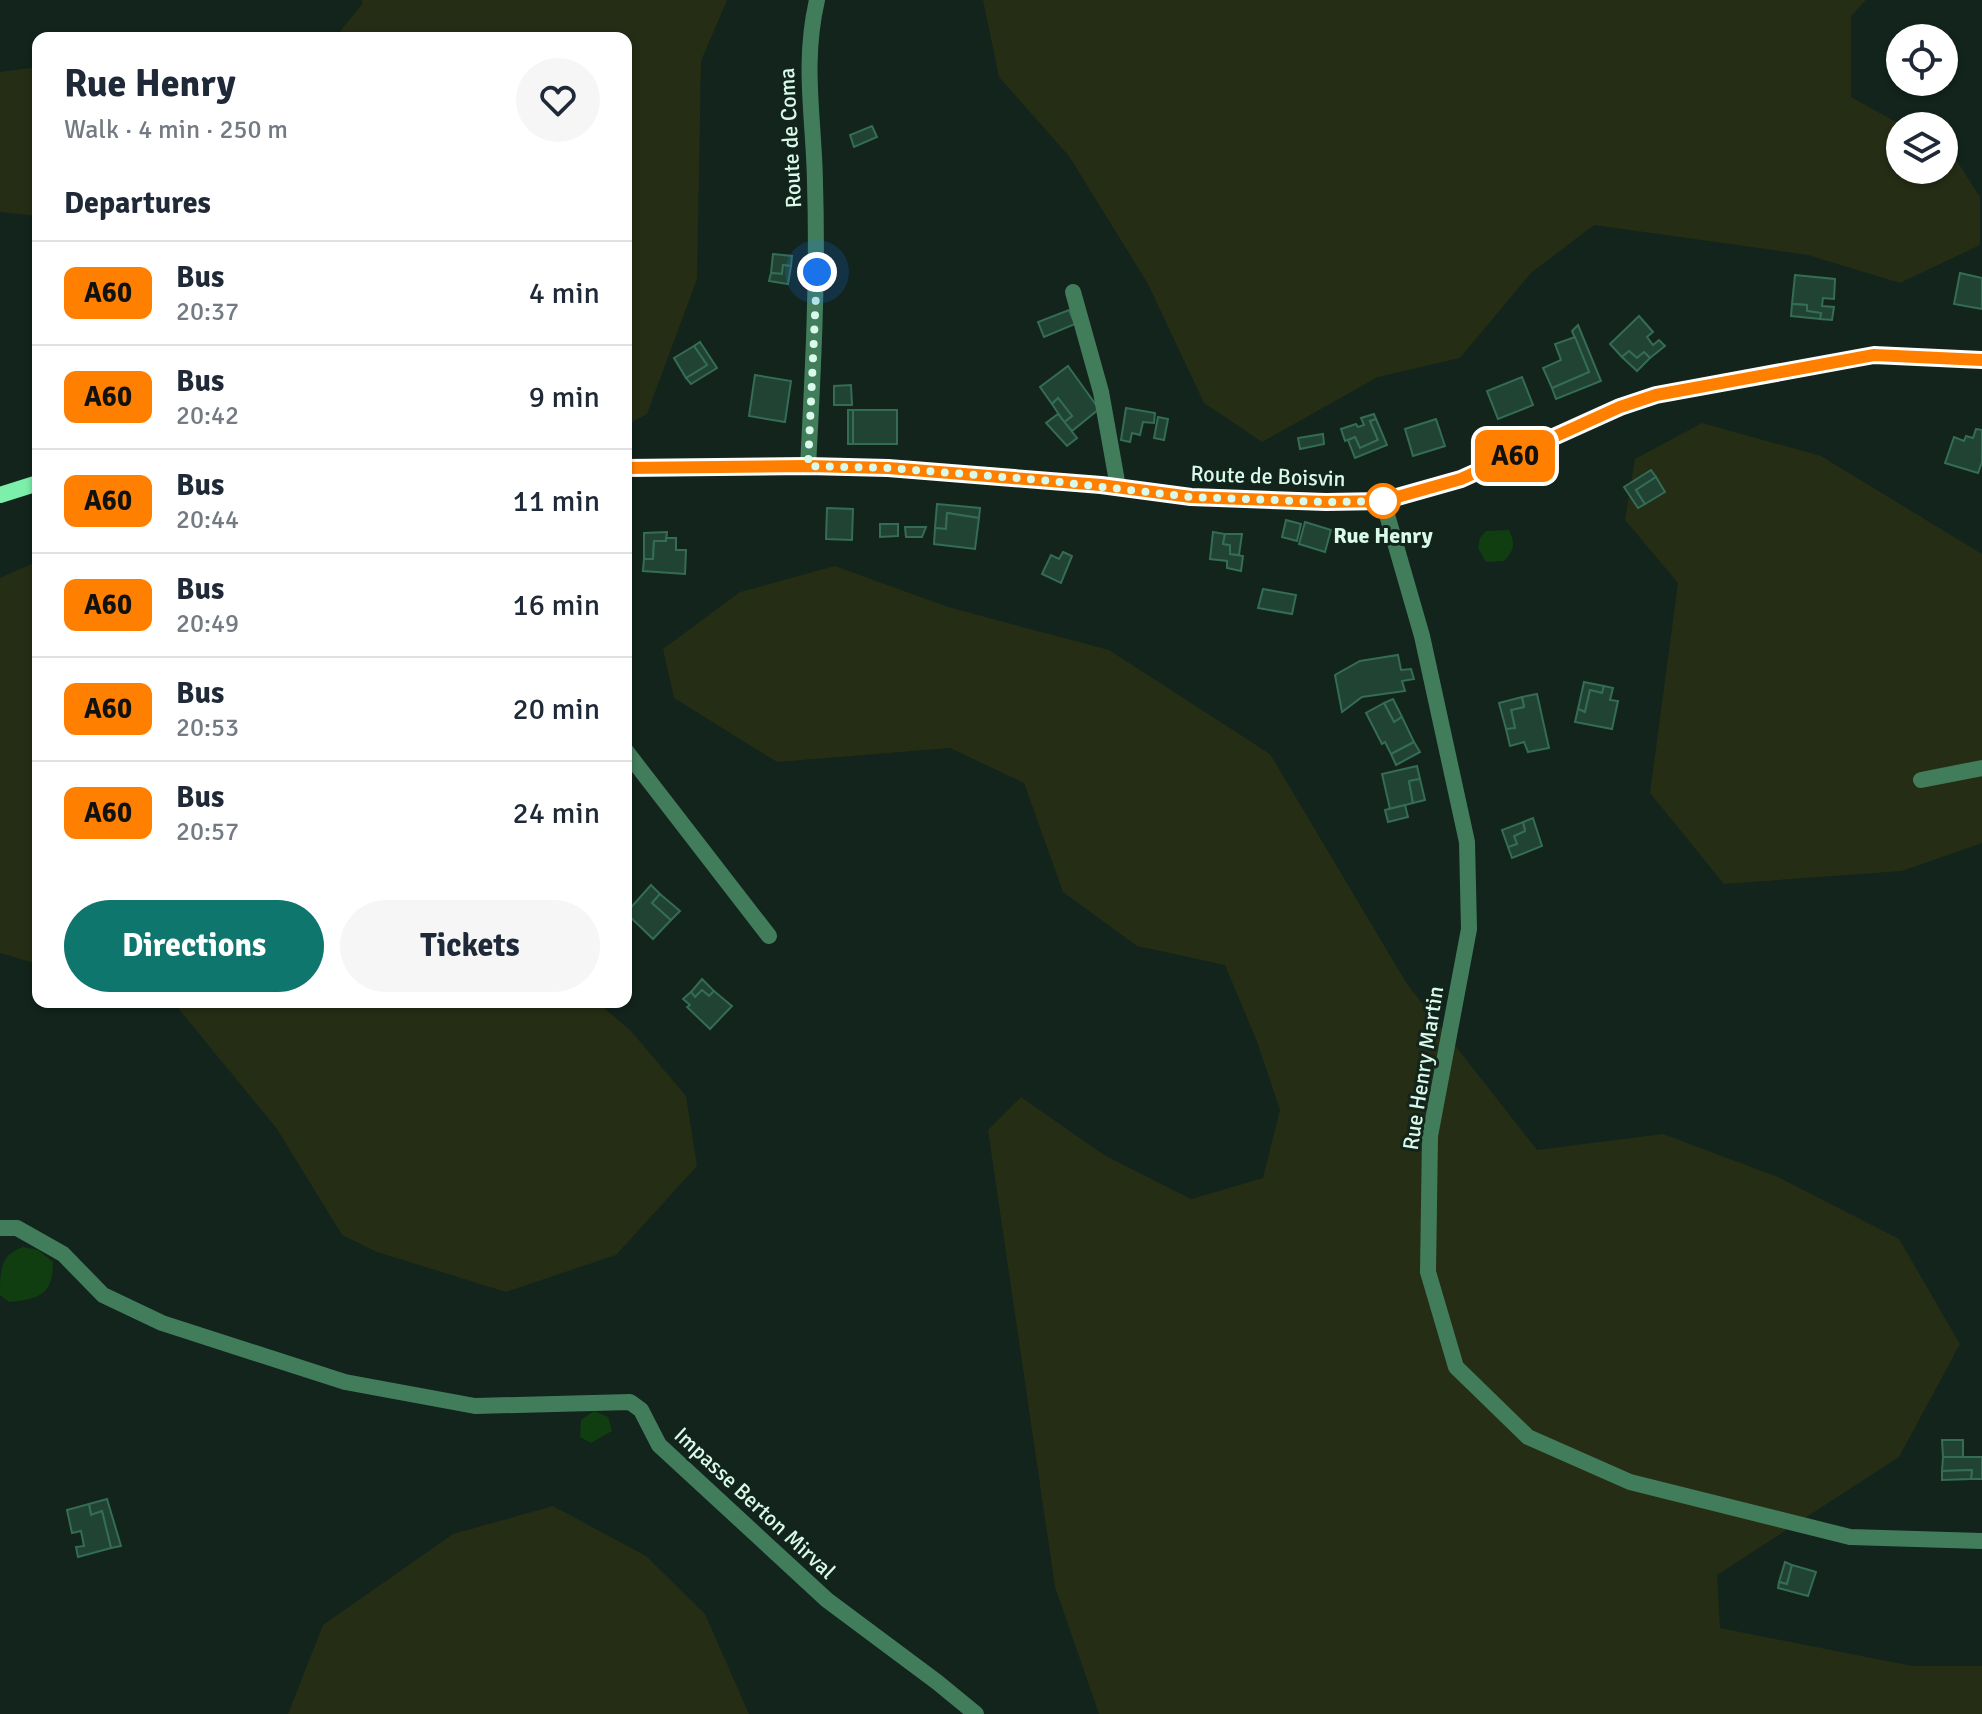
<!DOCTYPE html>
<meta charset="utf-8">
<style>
body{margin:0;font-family:Signika,sans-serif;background:#f6f6f7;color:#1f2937;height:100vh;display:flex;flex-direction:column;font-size:30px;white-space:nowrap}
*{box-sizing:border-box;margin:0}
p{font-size:26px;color:#747a83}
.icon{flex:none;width:44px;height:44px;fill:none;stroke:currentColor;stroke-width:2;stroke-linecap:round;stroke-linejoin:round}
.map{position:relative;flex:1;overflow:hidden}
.sheet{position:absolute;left:32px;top:32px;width:600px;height:976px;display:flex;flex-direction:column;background:#fff;border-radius:16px;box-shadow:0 2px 6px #0004}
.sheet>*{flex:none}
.badge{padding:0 16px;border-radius:12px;font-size:28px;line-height:52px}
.tools{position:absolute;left:1886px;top:24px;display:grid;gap:16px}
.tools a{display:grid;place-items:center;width:72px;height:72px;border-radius:50%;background:#fff;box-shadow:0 2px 6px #0004;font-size:40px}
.you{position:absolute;width:40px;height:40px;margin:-20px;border:6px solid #fff;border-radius:50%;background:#1a73e8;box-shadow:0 0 0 12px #1a73e833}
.map>.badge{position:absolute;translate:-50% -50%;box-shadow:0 0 0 4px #fff}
h2{padding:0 32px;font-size:30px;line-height:72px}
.round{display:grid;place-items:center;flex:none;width:84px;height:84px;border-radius:42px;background:#f6f6f7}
.overview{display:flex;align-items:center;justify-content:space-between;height:136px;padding:0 32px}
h1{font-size:38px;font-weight:700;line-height:60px}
.primary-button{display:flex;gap:16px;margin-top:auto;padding:16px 32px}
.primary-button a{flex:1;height:92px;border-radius:48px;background:#0f766e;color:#fff;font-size:32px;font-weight:700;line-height:92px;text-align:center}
.primary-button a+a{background:#f6f6f7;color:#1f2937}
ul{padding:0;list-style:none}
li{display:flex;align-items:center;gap:24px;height:104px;padding:0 32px;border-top:2px solid #e0e1e3}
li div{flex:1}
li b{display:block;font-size:30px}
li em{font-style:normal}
li .badge{min-width:88px;font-weight:700;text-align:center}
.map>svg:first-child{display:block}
.green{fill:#252d15}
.water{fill:#103e11}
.building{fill:#204334;stroke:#356c55;stroke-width:2}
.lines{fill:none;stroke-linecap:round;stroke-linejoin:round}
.minor{stroke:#427d5b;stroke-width:16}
.secondary{stroke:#7cefaa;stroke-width:16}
.line-casing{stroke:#fff;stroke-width:18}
.line{stroke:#ff8000;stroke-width:12}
.walk{stroke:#d9faea;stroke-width:8;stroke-dasharray:0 14.4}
.stop-dot{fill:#fff;stroke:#ff8000;stroke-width:4}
.labels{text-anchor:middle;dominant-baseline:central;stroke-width:6;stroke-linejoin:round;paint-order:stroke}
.street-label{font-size:22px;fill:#d9faea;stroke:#12241c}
.stop-label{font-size:22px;font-weight:bold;fill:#d9faea;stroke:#12241c}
</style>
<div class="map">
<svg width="1982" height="1714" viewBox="0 0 1982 1714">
<rect width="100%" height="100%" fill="#12241c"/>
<g class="green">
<path d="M362 0H727L701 61 697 279 647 414 626 425V38H335L362 4Z"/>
<path d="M983 0H1866L1851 16V97L1903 126H1900V170H1944V149L1953 155 1980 197V245L1900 283 1808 255 1594 225 1531 273 1460 358 1378 377 1262 442 1204 403 1148 284 1069 156 999 77Z"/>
<path d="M38 67V216L0 212V72Z"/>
<path d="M1702 423 1821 456 1982 554V843L1902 871 1724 884 1650 793 1678 583 1625 520 1635 459Z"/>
<path d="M38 561V964L0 953V578Z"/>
<path d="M835 566 948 607 1109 650 1270 754 1407 984 1537 1150 1663 1134 1778 1177 1899 1239 1960 1344 1899 1457 1717 1575 1720 1628 1912 1666H1982V1714H1099L1055 1587 988 1130 1021 1097 1104 1155 1191 1199 1263 1178 1280 1110 1256 1039 1225 965 1137 946 1063 892 1024 783 950 748 777 762 674 698 663 649 740 592Z"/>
<path d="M173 1002H597L631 1031 686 1096 697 1166 616 1255 506 1292 377 1252 342 1235 277 1129Z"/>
<path d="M553 1506 646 1556 705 1614 749 1714H288L323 1625 453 1534Z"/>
</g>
<g class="water">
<path d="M1509 530C1515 543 1515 550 1504 561L1486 562 1478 548 1480 538 1486 531Z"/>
<path d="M23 1247 38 1250 53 1262C53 1295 39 1299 9 1302L0 1295C0 1270 0 1255 23 1247Z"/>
<path d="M594 1411 608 1417 612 1431 591 1443 580 1437 581 1420Z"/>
</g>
<g class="building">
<path d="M872 126 877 137 854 147 850 135Z"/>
<path d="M773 254 792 256 791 266 783 265 782 274 771 273Z"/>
<path d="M783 265 791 266 788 284 769 281 771 273 782 274Z"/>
<path d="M1960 273 1982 278V309L1954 304Z"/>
<path d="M1795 275 1835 279 1834 299 1823 298 1822 306 1834 307 1832 320 1820 319 1821 313 1807 311V305L1792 304Z"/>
<path d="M1792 304 1807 305V311L1821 313 1820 319 1791 316Z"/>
<path d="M1069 310 1075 324 1044 337 1038 322Z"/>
<path d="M1639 316 1653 332 1647 337 1653 345 1659 340 1665 346 1650 358 1644 352 1637 358 1629 351 1622 357 1610 344Z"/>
<path d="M1578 325 1601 381 1556 399 1552 388 1589 372 1572 331Z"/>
<path d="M1575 337 1589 372 1552 388 1543 368 1561 360 1555 344Z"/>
<path d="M700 342 717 368 691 384 686 378 707 365 694 346Z"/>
<path d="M694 346 707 365 686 378 674 358Z"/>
<path d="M1629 351 1637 358 1644 352 1650 358 1637 371 1622 357Z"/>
<path d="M1068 366 1099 409 1072 431 1064 422 1072 416 1058 398 1052 404 1040 387Z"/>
<path d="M755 375 791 381 785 422 749 416Z"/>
<path d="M1522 377 1533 405 1498 419 1487 391Z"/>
<path d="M851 385 852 405H834V386Z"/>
<path d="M1058 398 1072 416 1064 422 1052 404Z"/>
<path d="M1126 408 1155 413 1154 423 1143 422 1140 435 1132 433 1130 442 1121 440Z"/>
<rect x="848" y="410" width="5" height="34"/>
<rect x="853" y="410" width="44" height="34"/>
<path d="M1058 414 1077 438 1067 446 1046 423Z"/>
<path d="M1374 414 1376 419 1370 421 1378 440 1360 448 1355 437 1345 441 1341 429 1356 424 1358 427 1364 425 1361 418Z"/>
<path d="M1158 417 1168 419 1164 440 1154 438Z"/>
<path d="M1376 419 1387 445 1355 458 1348 440 1355 437 1360 448 1378 440 1370 421Z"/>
<path d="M1436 419 1445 446 1413 456 1405 429Z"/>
<path d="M1976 429 1982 430V462L1978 473 1945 463 1954 437 1964 441 1966 436 1973 438Z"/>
<path d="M1323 434 1324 444 1300 449 1298 438Z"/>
<path d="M1651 470 1656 477 1636 490 1645 504 1638 508 1624 487Z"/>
<path d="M1656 477 1665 492 1645 504 1636 490Z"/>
<path d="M937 504 980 508 979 518 947 513 946 529 935 528Z"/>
<path d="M827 508 853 509 852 540 826 539Z"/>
<path d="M947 513 979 518 975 549 934 544 935 528 946 529Z"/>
<path d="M1286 520 1301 524 1297 541 1282 537Z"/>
<path d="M1305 522 1331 530 1325 552 1299 544Z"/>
<path d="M880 524H898V536L880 537Z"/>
<path d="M905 527H926L922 537H906Z"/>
<path d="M667 532 666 541H654L653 559H644V533Z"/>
<path d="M1213 532 1225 534 1223 544 1230 545V554L1243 556 1241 571 1227 568V561L1210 559Z"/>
<path d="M1225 534H1242L1239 555 1230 554V545L1223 544Z"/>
<path d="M666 538H676V550H686L685 574 643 571 644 559H653L654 541H666Z"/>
<path d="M1063 552 1072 556 1061 583 1042 574 1051 555 1059 559Z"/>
<path d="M1263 589 1296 595 1292 614 1258 608Z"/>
<path d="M1398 655 1401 670 1411 669 1414 679 1402 681 1405 691 1362 697 1342 712 1335 675 1360 661Z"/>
<path d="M1584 682 1604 686 1602 693 1590 690 1585 712 1578 709Z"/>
<path d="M1604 686 1613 688 1610 700 1618 701 1612 729 1575 722 1578 709 1585 712 1590 690 1602 693Z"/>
<path d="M1537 694 1549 748 1528 752 1524 742 1510 746 1506 729 1515 728 1511 710 1524 707 1522 697Z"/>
<path d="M1522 697 1524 707 1511 710 1515 728 1506 729 1499 703Z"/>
<path d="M1393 699 1402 717 1394 722 1384 703Z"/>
<path d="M1384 703 1394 722 1402 717 1414 742 1391 754 1385 742 1382 744 1366 713Z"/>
<path d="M1414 742 1420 752 1396 765 1391 754Z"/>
<path d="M1417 766 1420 779 1409 781 1413 803 1390 809 1382 774Z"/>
<path d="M1420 779 1425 800 1413 803 1409 781Z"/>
<path d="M1405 805 1408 817 1388 822 1385 810Z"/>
<path d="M1533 818 1542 846 1512 858 1508 847 1517 844 1514 836 1525 831 1523 822Z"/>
<path d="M1523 822 1525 831 1514 836 1517 844 1508 847 1502 830Z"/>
<path d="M651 885 660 894 652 903 671 920 653 939 626 913Z"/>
<path d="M660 894 680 911 671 920 652 903Z"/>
<path d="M702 979 714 991 709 996 702 990 695 997 691 992Z"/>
<path d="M702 990 709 996 714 991 732 1006 710 1029 687 1007 690 1005 683 999 691 992 695 997Z"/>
<path d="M1942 1440H1963V1457H1943Z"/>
<path d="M1943 1457H1982V1479H1971L1972 1470 1942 1471Z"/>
<path d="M1972 1470 1971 1479 1942 1480V1471Z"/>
<path d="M107 1499 121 1546 111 1548 102 1511 91 1515 89 1504Z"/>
<path d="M89 1504 91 1515 102 1511 111 1548 78 1557 76 1547 84 1546 81 1531 72 1533 67 1510Z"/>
<path d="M1785 1562 1792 1565 1787 1584 1779 1582Z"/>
<path d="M1792 1565 1816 1572 1808 1596 1778 1588 1779 1582 1787 1584Z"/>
</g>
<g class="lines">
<g class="minor">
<path d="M1073 292 1101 392 1118 487"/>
<path d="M808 466C813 371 818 278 815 183 814 118 802 65 817 0"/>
<path d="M1383 501 1422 636 1467 842 1469 929 1430 1136 1428 1272 1456 1367 1528 1437 1630 1482 1850 1537 1982 1541"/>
<path d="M626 751 769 936"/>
<path d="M1921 780 1982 768"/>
<path d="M0 1228H17L63 1254 103 1295 162 1323 345 1382 475 1406 630 1402 641 1410 659 1445 827 1600 937 1682 976 1714"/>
</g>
<g class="secondary">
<path d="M626 468 808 466 888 468 1101 485 1191 497 1326 502 1383 501 1461 479 1620 407 1656 395 1874 355 1982 360"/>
<path d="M0 495 38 483"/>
</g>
</g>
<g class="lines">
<g class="line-casing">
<path id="line" d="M626 468 808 466 888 468 1101 485 1191 497 1326 502 1383 501 1461 479 1620 407 1656 395 1874 355 1982 360"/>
</g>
<use href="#line" class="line"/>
<path class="walk" d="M817 272 808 466 888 468 1041 480 1191 497 1326 502 1383 501"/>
</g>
<circle class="stop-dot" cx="1383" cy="501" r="16"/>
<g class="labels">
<g class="street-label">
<text transform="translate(790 138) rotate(-93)">Route de Coma</text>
<text transform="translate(1268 476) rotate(2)">Route de Boisvin</text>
<text transform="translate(1423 1068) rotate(-81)">Rue Henry Martin</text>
<text transform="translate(755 1503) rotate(43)">Impasse Berton Mirval</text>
</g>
<g class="stop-label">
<text x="1383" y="535">Rue Henry</text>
</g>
</g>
</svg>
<div class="tools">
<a><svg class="icon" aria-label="locate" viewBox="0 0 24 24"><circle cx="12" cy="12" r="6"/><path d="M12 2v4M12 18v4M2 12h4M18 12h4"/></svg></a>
<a><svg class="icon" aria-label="layers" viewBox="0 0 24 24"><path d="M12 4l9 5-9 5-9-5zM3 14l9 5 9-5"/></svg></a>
</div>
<div class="you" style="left:817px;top:272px"></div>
<b class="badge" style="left:1515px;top:456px;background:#ff8000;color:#111">A60</b>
<section class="sheet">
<div class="overview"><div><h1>Rue Henry</h1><p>Walk · 4 min · 250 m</p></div><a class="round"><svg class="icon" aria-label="heart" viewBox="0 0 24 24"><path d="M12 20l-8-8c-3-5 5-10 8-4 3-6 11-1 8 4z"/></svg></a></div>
<h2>Departures</h2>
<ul>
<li><span class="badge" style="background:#ff8000;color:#111">A60</span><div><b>Bus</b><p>20:37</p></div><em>4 min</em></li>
<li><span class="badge" style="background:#ff8000;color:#111">A60</span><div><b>Bus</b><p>20:42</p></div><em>9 min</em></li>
<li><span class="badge" style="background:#ff8000;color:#111">A60</span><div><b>Bus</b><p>20:44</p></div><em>11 min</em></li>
<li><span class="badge" style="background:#ff8000;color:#111">A60</span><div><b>Bus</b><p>20:49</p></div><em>16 min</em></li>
<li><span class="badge" style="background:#ff8000;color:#111">A60</span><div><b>Bus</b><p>20:53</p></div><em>20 min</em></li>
<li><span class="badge" style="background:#ff8000;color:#111">A60</span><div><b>Bus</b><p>20:57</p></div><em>24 min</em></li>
</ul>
<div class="primary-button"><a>Directions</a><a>Tickets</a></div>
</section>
</div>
